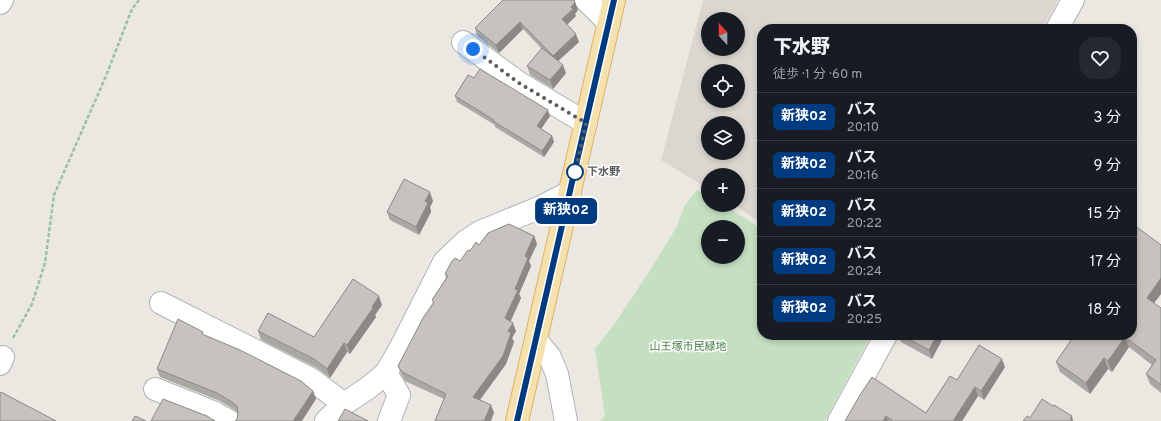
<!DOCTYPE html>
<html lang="ja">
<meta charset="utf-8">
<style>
body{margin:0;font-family:Overpass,"Noto Sans JP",sans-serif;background:#242831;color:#f1f3f6;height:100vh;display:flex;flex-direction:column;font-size:15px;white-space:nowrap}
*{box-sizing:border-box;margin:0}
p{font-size:13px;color:#9ea1a6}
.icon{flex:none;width:22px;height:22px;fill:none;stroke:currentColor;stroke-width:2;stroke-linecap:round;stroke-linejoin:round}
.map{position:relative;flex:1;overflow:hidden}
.side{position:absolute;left:757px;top:24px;width:380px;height:316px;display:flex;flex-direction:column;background:#171b24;border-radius:16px;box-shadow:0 2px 6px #0003}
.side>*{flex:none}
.badge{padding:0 8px;border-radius:6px;font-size:14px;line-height:26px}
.needle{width:26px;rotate:339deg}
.fabs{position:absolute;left:701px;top:12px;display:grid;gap:8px}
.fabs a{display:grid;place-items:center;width:44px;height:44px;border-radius:50%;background:#171b24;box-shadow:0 2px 6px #0003;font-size:20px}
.you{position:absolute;width:20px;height:20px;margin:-10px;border:3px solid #fff;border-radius:50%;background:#1a73e8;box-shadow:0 0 0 6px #1a73e833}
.map>.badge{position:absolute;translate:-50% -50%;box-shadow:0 0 0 2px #fff}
.round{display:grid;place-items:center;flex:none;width:42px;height:42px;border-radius:16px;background:#242831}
.summary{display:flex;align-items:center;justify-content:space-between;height:68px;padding:0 16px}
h1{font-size:19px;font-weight:800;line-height:30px}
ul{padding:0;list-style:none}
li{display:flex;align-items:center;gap:12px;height:48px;padding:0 16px;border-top:1px solid #363941}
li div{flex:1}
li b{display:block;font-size:15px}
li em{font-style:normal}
li .badge{min-width:44px;font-weight:700;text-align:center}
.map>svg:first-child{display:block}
.education{fill:#dbd7d0;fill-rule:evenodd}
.green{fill:#c4e0c1;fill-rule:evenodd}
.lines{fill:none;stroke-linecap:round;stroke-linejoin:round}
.minor-casing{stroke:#afb3b6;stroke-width:24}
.major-casing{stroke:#dfb167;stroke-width:24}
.path{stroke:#9bc0a2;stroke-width:2.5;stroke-dasharray:4 2;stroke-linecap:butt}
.minor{stroke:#fff;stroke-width:22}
.major{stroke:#f4e1ad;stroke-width:22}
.wall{fill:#aaa8a3}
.shaded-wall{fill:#8b8885}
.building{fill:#c6c3be;stroke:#8b8885}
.line-casing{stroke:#fff;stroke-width:9}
.line{stroke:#003b80;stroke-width:6}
.walk{stroke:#5a5e61;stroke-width:4;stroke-dasharray:0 7.2}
.stop-dot{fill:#fff;stroke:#003b80;stroke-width:2}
.labels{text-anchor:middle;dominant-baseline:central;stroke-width:3;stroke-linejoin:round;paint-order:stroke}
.stop-label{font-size:11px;font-weight:bold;fill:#5a5e61;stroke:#fff;text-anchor:start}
.park-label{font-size:11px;fill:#417c3e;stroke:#fff}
</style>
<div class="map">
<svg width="1161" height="421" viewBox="0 0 1161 421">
<rect width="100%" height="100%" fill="#ebe8e2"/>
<path class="education" d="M703 0H1058L1042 29H762V223L734 205H738V175H708V189L661 160ZM708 19H738V49H708ZM708 71H738V101H708ZM708 123H738V153H708Z"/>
<path class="green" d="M697 190 708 196V205H723L762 229V335H871L825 421H600L605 416 595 349 615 323 649 272 676 228 685 205ZM708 227H738V257H708Z"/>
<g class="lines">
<g class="minor-casing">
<g id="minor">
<path d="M586 0 609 23"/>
<path d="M0 3 2 0"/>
<path d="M1057 29 1073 0"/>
<path d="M463 42 519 83 586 123"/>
<path d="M161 303 311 379 344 404"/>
<path d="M536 340 550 357 557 374 566 421"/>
<path d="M0 364 3 357"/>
<path d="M386 373 399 395 389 421"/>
<path d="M155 389 215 413 229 421"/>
<path d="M326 421 344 404 368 388 386 373 401 347 444 262 466 241 480 232 541 207 570 192"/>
<path d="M839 421 886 335"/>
</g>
</g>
<g class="major-casing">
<path id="major" d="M517 421 614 0"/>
</g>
<path class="path" d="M13 338 32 304 45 263 54 195 106 76 132 9 139 0"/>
<use href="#minor" class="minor"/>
<use href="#major" class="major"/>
</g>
<g class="wall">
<path d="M578 10 575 14 576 16 567 25 579 42 558 61 566 73 553 89 530 75 527 66 542 49 523 29 499 53 477 36 475 28Z"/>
<path d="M474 78 550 116 541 129 552 136 554 142 544 157 495 127V125L457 102 455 96Z"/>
<path d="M433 201 430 207 431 212 419 235 390 220 387 212Z"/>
<path d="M534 236 537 244 529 261 531 266 519 294 521 298 511 321 516 331 512 338 514 342 506 364 480 400 491 405 494 413 444 399 405 381 401 374 398 366 433 303 432 300 446 278 445 274 460 261 470 251 479 245Z"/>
<path d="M1161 245V294L1154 303 1161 308V393L1150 384 1146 374 1152 365 1129 347 1112 372 1108 369 1090 394 1060 372 1056 362 1073 338 1072 335H1132Z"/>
<path d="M382 305 375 315 376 317 350 354 347 352 330 378 317 368 261 340 258 331 314 337Z"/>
<path d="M205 335 313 391 316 399 237 419 238 413 235 410 220 401 160 377 157 369Z"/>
<path d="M898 335H944V336L932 359 901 342Z"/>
<path d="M1005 367 984 400 978 396 962 421H845L926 413 957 380Z"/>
</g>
<g class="shaded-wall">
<path d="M575 2 578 10 575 14 576 16 564 27 562 19 571 7Z"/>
<path d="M520 22 523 29 499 53 496 45Z"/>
<path d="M576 34 579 42 556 63 553 56Z"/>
<path d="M563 65 566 73 553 89 550 80Z"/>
<path d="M548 110 550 116 539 132 537 126Z"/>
<path d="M552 136 554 142 544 157 542 151Z"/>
<path d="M430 192 433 201 430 207 431 212 419 235 416 227 425 201Z"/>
<path d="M534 236 537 244 529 261 531 266 519 294 521 298 508 326 505 318 525 256Z"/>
<path d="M1161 278V294L1150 308 1147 298Z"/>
<path d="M379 296 382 305 375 315 376 317 350 354 347 345Z"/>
<path d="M513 323 516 331 512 338 514 342 506 364 476 405 473 397Z"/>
<path d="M937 335H944V336L932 359 929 350Z"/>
<path d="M1125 337 1129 347 1112 372 1108 361Z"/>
<path d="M344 343 347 352 330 378 327 369Z"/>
<path d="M1104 358 1108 369 1090 394 1086 383Z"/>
<path d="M1002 359 1005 367 984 400 981 391Z"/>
<path d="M975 387 978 396 962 421H953Z"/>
<path d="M313 391 316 399 302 421H293Z"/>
<path d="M491 405 494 413 491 421H484Z"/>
<path d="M886 416 888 421H883Z"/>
<path d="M1072 416 1073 421 1070 419Z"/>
</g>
<g class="building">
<path d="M503 0H574L575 2 571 7 573 9 562 19 576 34 553 56 520 22 496 45 475 28Z"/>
<path d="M542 48 563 65 550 80 527 66Z"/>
<path d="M480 69 548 110 537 126 552 136 542 151 493 121 494 120 455 96 468 75 474 78Z"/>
<path d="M404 179 430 192 425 201 428 203 416 227 387 212Z"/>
<path d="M509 224 534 236 525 256 528 258 515 289 518 290 505 318 513 323 508 331 511 333 503 356 473 397 491 405 484 421H435L446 394 402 372 398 366 423 318 434 302 432 300 448 276 445 274 452 261 455 258 460 261 468 250 470 251 476 242 479 245 488 233Z"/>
<path d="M1134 225 1161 245V278L1147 298 1161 308V385L1146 374 1156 360 1125 337 1108 361 1104 358 1086 383 1056 362 1074 336 1072 335H1132V228Z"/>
<path d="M353 279 379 296 372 307 373 308 347 345 344 343 327 369 314 359 258 331 268 313 314 337Z"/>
<path d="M178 319 203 332 202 334 240 350 301 381 313 391 293 421H235L237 419 238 412 237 406 232 402 217 393 157 369Z"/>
<path d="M901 335H937L929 350Z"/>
<path d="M979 345 1002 359 981 391 975 387 953 421H893L886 416 883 421H845L860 395 872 377 926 413 950 376 957 380Z"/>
<path d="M1 392 56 421H0V394Z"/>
<path d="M163 399 207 416 215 421H151Z"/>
<path d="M1042 399 1053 406 1054 405 1072 416 1070 419 1073 421H1023L1027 416 1030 418Z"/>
<path d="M345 409 368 421H338Z"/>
<path d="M135 416 146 421H132Z"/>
</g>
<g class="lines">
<g class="line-casing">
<path id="line" d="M517 421 614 0"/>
</g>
<use href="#line" class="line"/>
<path class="walk" d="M473 49 519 83 586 123 574 178 575 172"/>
</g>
<circle class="stop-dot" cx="575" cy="172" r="8"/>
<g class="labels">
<g class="stop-label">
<text x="587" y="172">下水野</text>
</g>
<g class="park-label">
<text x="688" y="347">山王塚市民緑地</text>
</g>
</g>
</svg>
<div class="fabs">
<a><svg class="needle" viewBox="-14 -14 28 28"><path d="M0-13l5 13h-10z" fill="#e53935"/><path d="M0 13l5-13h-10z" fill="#9ea1a6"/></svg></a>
<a><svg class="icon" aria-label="locate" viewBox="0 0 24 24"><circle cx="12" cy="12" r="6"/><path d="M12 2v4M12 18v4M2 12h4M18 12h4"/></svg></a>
<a><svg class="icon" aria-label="layers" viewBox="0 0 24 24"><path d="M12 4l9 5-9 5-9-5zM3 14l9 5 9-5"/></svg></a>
<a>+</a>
<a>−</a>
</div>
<div class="you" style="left:473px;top:49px"></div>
<b class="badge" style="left:566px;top:211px;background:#003b80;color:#fff">新狭02</b>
<section class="side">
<div class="summary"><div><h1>下水野</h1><p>徒歩 · 1 分 · 60 m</p></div><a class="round"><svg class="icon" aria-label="heart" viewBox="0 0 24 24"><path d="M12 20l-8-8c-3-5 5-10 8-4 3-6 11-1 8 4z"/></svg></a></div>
<ul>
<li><span class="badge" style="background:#003b80;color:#fff">新狭02</span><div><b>バス</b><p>20:10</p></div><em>3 分</em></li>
<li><span class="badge" style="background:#003b80;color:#fff">新狭02</span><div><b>バス</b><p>20:16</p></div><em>9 分</em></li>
<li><span class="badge" style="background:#003b80;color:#fff">新狭02</span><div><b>バス</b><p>20:22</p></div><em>15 分</em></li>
<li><span class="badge" style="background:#003b80;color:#fff">新狭02</span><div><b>バス</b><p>20:24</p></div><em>17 分</em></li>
<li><span class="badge" style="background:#003b80;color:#fff">新狭02</span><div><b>バス</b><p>20:25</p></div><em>18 分</em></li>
</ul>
</section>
</div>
